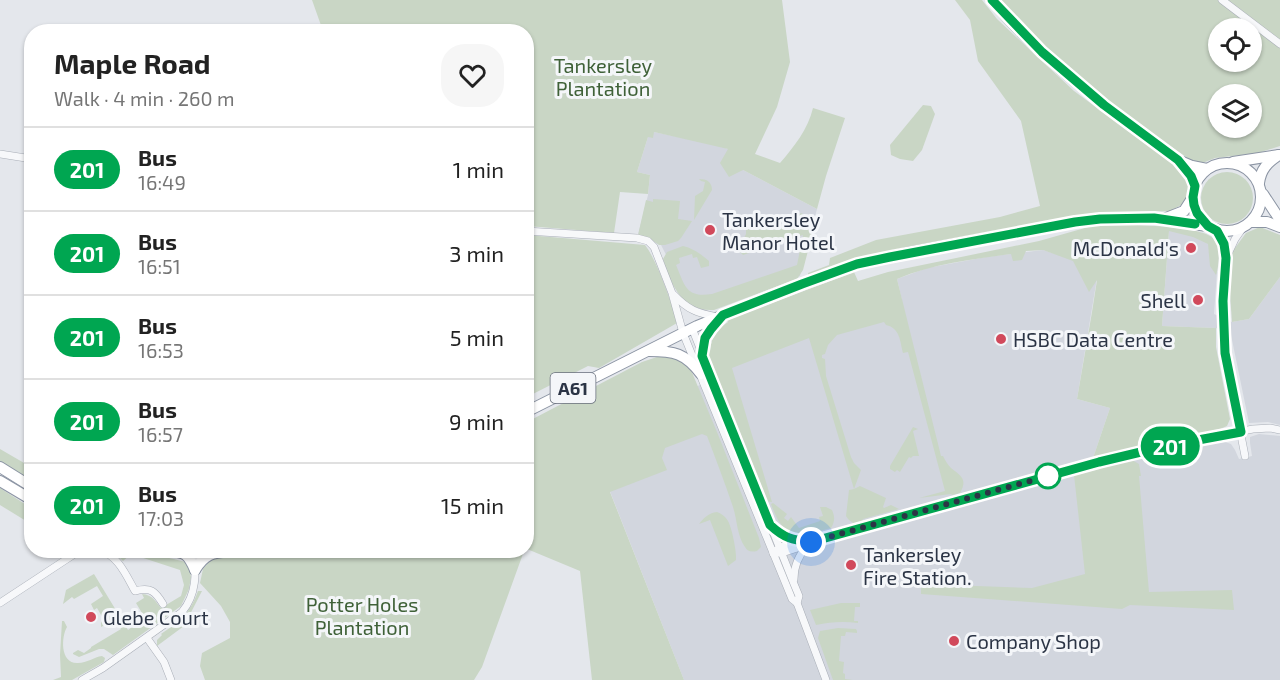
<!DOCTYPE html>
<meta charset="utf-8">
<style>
body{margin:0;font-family:"Exo 2",sans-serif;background:#f6f6f6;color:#222;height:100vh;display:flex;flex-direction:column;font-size:22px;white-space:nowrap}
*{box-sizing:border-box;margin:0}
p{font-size:20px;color:#767676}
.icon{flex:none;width:33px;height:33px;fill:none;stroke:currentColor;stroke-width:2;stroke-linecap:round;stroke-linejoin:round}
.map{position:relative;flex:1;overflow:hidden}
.drawer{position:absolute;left:24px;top:24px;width:510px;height:534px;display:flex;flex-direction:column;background:#fff;border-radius:24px;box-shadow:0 2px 4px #0004}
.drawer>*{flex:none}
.badge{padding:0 12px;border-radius:20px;font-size:21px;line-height:39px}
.tools{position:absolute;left:1208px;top:18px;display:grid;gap:12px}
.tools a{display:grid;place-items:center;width:54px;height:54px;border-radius:50%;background:#fff;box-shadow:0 2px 4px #0004;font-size:30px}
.you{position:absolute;width:30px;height:30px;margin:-15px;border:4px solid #fff;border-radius:50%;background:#1a73e8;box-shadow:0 0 0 9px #1a73e833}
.map>.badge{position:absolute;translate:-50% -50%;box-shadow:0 0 0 3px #fff}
.round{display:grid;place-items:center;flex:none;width:63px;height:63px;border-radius:24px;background:#f6f6f6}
.head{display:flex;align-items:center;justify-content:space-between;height:102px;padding:0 30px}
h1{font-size:28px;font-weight:700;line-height:45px}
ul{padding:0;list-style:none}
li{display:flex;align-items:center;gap:18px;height:84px;padding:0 30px;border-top:2px solid #e0e0e0}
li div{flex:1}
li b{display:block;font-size:22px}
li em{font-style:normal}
li .badge{min-width:66px;font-weight:700;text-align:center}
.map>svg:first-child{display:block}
.built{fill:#d2d6de}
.green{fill:#c9d6c5;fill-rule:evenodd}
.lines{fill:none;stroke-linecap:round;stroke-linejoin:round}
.minor-casing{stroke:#a9aeb7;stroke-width:8}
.highway-casing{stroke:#8b94a3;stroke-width:12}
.minor{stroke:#f7f8fa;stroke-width:7}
.highway{stroke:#fff;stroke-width:10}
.line-casing{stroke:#fff;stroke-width:14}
.line{stroke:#00a651;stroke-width:9}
.walk{stroke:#2b3445;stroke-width:6;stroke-dasharray:0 10.8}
.poi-dot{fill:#d1495b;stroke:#f4f6f9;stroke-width:2}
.stop-dot{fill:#fff;stroke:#00a651;stroke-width:3}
.labels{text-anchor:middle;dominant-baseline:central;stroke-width:6;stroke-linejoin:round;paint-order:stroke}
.shield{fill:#f4f6f9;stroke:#676e7b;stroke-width:1.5}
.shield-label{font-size:18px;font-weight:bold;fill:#2b3445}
.park-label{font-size:20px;fill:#3f6138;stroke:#f4f6f9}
.poi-label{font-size:20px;fill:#2b3445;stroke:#f4f6f9;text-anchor:start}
</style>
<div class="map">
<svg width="1280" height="680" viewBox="0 0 1280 680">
<rect width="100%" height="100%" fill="#e4e7ec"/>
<g class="built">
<path d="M654 132 717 145 728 149 743 170 817 209 800 276 717 298 686 294 660 243 638 235 648 195 650 175 637 172 648 137Z"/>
<path d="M1162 226 1216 243 1217 272 1214 314 1232 322 1249 319 1280 277V425L1268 422 1249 423 1231 335 1216 328 1162 326 1169 232Z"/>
<path d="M1043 250 1074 260 1089 291 1097 278 1077 399 1110 408 1093 458 1099 462 1220 437 1221 442H1225L1231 444 1235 450 1239 459 1252 456 1250 443V437L1259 434 1280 436V680H684L593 448 689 393 725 365 902 300 897 279 927 268 986 257Z"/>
</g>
<g class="green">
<path d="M312 0H782L790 62 777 107 755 154 780 163C794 147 808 129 813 108L845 118 826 176 817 209 743 170 729 177 720 163 728 149 654 132 653 138 648 137 637 172 650 175 648 194 620 192 614 233 527 226 526 32 323 31Z"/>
<path d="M955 0H982L997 19 1074 91 1184 172 1188 178 1189 185 1188 195 1183 204 1170 211 1101 213 1063 218 875 255 808 275V273L829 265 830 258 876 240 1000 217 1040 206 1021 121 978 61 970 20Z"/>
<path d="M999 0H1280V146L1258 153 1215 158 1205 162H1194C1124 115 1055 64 999 0ZM1218 28H1251V62H1218ZM1218 94H1251V128H1218Z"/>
<path d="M923 105 931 106 935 114 922 150 913 161 900 159 891 155 890 145Z"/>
<circle cx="1227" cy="198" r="26"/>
<path d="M699 179C707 179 712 182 712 190L694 220 695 196 703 191 705 182 701 181Z"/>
<path d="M653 199 680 201 678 219 692 221 681 238 678 241 665 245H659L647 237 638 235 646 200 653 202Z"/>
<path d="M801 213 816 220 803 270 797 279 714 310C683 312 671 286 663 259L667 252 683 246C693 248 702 255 709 261V266L701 268 697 257 693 258 692 254 679 258 680 263 676 265C685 286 686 298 712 294L797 265 803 235 743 255 736 248V245L738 242 743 240 746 234V230L757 217 780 230 788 220 792 222Z"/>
<path d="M1099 224C1121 225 1201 224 1214 239 1221 248 1219 266 1216 275L1210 266 1208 244 1193 237 1169 231 1162 326 1216 328V347L1230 419 1227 426 1220 429 1093 458 1110 408 1077 399 1092 312 1097 280 1089 292 1073 261 1043 250 1026 251 1022 260 1013 261 1011 254C973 259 932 264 897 279L941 456H943C945 460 948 465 951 468 961 476 968 479 960 493L952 495 951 494 919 498 945 491 908 352 903 353C900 341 900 328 886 325L884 322 837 335 828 345 825 354 822 355V358L825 359 826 376 851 457 854 463 861 470 854 489 860 486 886 498 883 507 884 508 891 505 899 509 863 519 861 523C854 525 849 521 846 516L849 490 854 489 809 338 732 368 772 502 765 501 714 375 703 356 710 352C711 337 716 330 728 322L727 320 854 272 858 281 888 272 1039 241Z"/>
<path d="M1260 227 1280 235V277L1249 319 1232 322 1229 280 1232 252 1246 233Z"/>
<path d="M527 235 645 245C658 262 669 298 677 319V323L599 368 588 366 527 397Z"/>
<path d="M660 356H666L683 361 691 370 717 432 759 538 761 547 757 551C751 552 748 552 745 547 737 536 737 519 733 507 725 483 716 460 707 436L702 434 665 448 662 458 667 470 610 492 684 680H592L580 571 527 549V422L642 362Z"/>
<path d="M913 427 918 429 913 431 919 456H913L911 458 909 457 900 472 897 470 895 472 890 469V466Z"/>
<path d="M0 449 31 467V480L0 462Z"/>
<path d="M1132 460 1139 464 1141 476H1139L1149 592 1232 590 1234 610 1130 605 1122 609 921 594V584L1032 588 1085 574 1074 475Z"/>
<path d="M0 488 31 508V524L0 505Z"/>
<path d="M773 503 787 514 784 518 788 521 791 517 799 528 820 521 819 517 823 516 820 507H826L832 510C835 517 835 521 831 528 798 537 784 541 771 504Z"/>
<path d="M717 512C722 514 725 516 728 521 732 528 737 553 736 560L728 566 710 520 699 524C704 518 708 513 717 512Z"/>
<path d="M249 550 524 551 482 667 474 680H205L200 666 202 653 230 638V622L221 606 200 583 203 569 211 559Z"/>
<path d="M113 551H140L186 562 189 567 191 577 189 589 181 606 113 655 104 649H99L79 657 73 654V653L78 650 84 653 91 648V647L121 629 115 617 107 621V624L101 627V622L104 620 97 608 94 610 91 604 103 596 97 586 74 599 72 597 63 604 66 590 94 574 128 630 145 618 136 603 144 598 142 594C153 595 155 601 161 608L181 596 184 585 180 570 131 554 123 561Z"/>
<path d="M198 591H202L184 626 157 646V640L162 635 161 634C181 621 190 613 198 591Z"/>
<path d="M841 603H860V607H855L854 621H858V623C843 621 830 622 816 625L810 610Z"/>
<path d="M62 621H64L67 627C61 637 60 664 78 663 87 663 94 657 102 656L105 658 104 662 72 680H53L61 677 60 655Z"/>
<path d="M838 628 856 629 857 631V633L846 632 845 636H841L839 661 844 662 843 673 845 674V679L853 680H833L818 638 820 631Z"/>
</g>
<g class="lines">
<g class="minor-casing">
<g id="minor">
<path d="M1222 0 1280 44"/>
<path d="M0 154 32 159"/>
<path d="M526 231 637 238 648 241 654 247 672 293 683 333 792 599 797 603"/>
<path d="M1217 231 1224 244 1226 258 1223 301 1225 353 1245 456"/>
<path d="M1226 258 1235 239 1242 229"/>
<path d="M674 295C688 310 697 313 718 317"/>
<path d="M692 328 794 584 799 596 797 603 826 680"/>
<path d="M771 526 782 535 798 541"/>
<path d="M99 550C118 555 126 575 135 591 151 587 155 591 163 604"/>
<path d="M776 550C786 543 799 541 811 542"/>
<path d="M773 553H782L843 533 1099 462 1166 446 1253 429 1270 428 1280 430"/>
<path d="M794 579C794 566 798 556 807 546"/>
<path d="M0 603 76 553 83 550"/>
<path d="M147 638 164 662 171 680"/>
<path d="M82 680 103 668 182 612C197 594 196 573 194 550"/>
</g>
</g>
<g class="highway-casing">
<g id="highway">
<path d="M992 0C1044 63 1113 112 1178 160L1192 166 1207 169"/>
<path d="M1233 162 1279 155"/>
<circle cx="1227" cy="197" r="34"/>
<path d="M1259 183C1261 169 1267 163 1279 155"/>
<path d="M1263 194 1280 220"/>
<path d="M1166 218 1184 211 1193 197"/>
<path d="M1251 222H1267L1280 227"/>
<path d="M649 351C674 351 685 353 701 374"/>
<path d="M703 356C703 339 709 329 721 317"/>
<path d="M526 412 697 326 770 296 830 274 857 264 907 253 1075 222 1100 219 1154 218 1207 226"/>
<path d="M0 467 32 487"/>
<path d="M0 481 32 500"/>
<path d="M164 550C184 553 187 551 195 570"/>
<path d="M195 570C207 550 217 553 238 550"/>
</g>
</g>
<use href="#minor" class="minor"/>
<use href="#highway" class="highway"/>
</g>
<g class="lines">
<g class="line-casing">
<path id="line" d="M992 0 1042 52 1104 105 1178 160 1191 176 1195 186 1193 197 1194 205 1197 213 1208 226 1217 231 1224 244 1226 258 1223 301 1225 353 1241 432 1166 446 1099 462 811 542C792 540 784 538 770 525L702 356 705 338 711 329 723 315 802 284 857 264 890 257 1075 222 1100 219 1154 218 1195 224"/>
</g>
<use href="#line" class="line"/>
<path class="walk" d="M811 542 1048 476"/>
</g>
<g class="poi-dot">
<circle cx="710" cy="230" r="6"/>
<circle cx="1191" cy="248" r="6"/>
<circle cx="1198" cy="300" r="6"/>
<circle cx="1001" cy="339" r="6"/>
<circle cx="851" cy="565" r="6"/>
<circle cx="91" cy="617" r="6"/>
<circle cx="954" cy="641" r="6"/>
</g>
<circle class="stop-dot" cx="1048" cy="476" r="12"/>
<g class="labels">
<rect class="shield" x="550.5" y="373" width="45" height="30" rx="4.5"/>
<g class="shield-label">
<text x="573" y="388">A61</text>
</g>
<g class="park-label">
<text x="603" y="65">Tankersley<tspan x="603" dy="23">Plantation</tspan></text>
<text x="362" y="604">Potter Holes<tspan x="362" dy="23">Plantation</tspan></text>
</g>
<g class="poi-label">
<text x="722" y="219">Tankersley<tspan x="722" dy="23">Manor Hotel</tspan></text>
<text x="1179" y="248" text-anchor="end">McDonald's</text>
<text x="1186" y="300" text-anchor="end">Shell</text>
<text x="1013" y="339">HSBC Data Centre</text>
<text x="863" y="554">Tankersley<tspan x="863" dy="23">Fire Station.</tspan></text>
<text x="103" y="617">Glebe Court</text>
<text x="966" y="641">Company Shop</text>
</g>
</g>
</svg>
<div class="tools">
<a><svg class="icon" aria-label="locate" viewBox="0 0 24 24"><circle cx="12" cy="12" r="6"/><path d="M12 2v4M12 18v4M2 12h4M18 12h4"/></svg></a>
<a><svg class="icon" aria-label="layers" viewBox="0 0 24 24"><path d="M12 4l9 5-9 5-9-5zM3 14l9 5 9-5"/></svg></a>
</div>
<div class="you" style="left:811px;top:542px"></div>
<b class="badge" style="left:1170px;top:446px;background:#00a651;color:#fff">201</b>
<section class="drawer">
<div class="head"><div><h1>Maple Road</h1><p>Walk · 4 min · 260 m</p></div><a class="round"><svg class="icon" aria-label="heart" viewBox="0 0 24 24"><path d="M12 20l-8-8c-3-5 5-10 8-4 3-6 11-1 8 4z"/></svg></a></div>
<ul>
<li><span class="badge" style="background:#00a651;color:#fff">201</span><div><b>Bus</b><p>16:49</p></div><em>1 min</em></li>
<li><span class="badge" style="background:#00a651;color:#fff">201</span><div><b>Bus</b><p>16:51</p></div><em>3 min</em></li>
<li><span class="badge" style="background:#00a651;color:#fff">201</span><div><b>Bus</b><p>16:53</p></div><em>5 min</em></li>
<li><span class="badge" style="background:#00a651;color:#fff">201</span><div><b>Bus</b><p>16:57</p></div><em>9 min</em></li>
<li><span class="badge" style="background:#00a651;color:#fff">201</span><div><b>Bus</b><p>17:03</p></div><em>15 min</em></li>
</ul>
</section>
</div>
